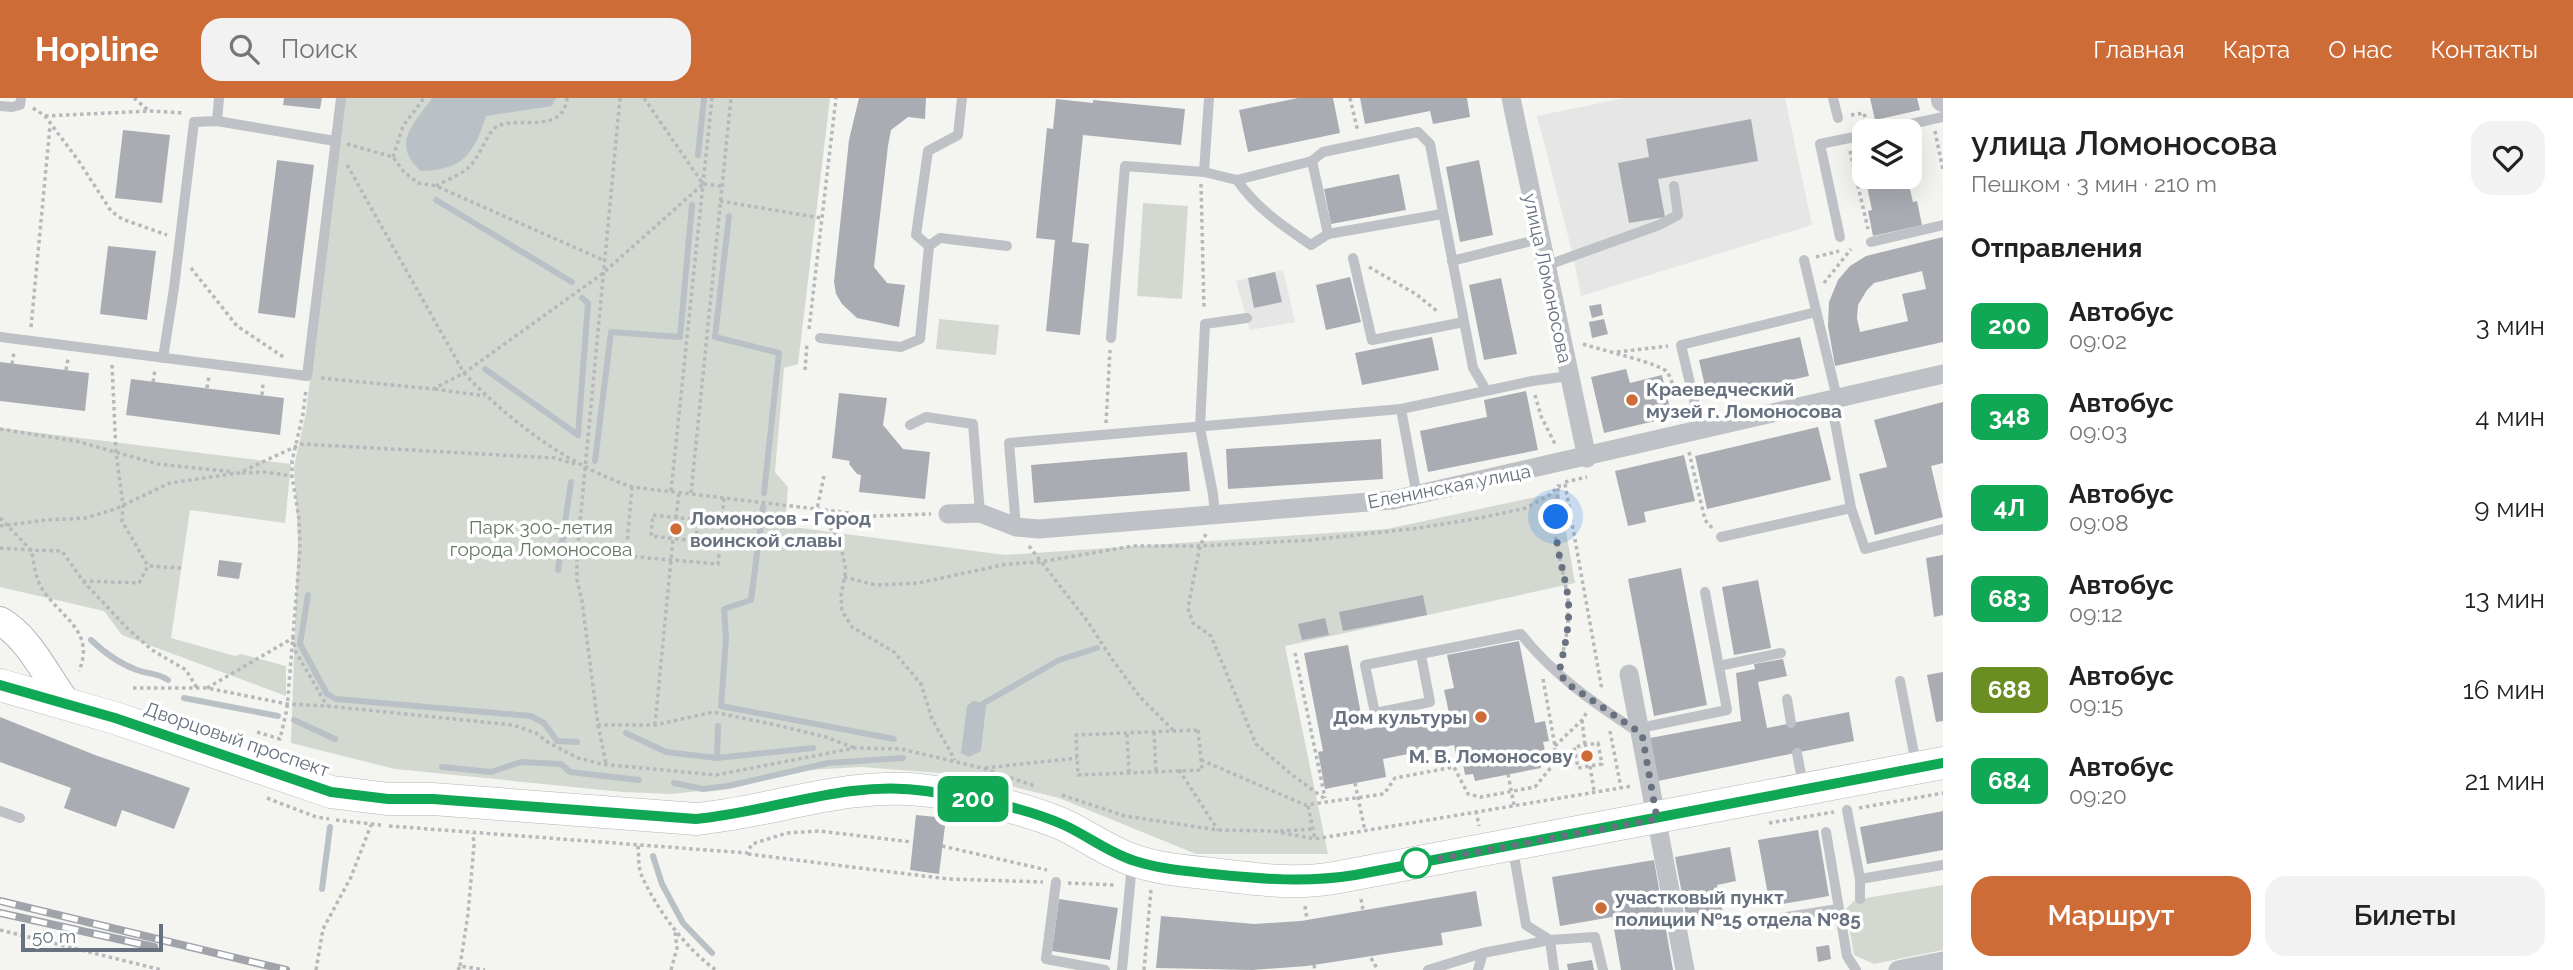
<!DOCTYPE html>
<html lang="ru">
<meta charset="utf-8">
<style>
body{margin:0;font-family:Raleway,sans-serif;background:#f2f2f2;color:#222;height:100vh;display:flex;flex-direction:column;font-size:26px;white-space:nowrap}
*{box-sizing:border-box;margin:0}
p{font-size:23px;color:#767676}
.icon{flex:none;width:38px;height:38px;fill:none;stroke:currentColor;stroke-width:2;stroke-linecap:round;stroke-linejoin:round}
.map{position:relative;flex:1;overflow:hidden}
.details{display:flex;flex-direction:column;background:#fff;width:630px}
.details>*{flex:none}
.badge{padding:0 14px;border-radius:10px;font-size:24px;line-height:46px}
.buttons{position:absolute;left:1852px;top:21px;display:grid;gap:14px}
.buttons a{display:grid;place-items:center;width:70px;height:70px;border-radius:14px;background:#fff;box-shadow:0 7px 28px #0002;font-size:35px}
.scale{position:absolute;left:21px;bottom:18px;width:142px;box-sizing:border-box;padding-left:7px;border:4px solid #67717f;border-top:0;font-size:19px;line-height:24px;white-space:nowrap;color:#67717f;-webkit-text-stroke:5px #fff;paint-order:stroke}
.you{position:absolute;width:35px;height:35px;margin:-18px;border:5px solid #fff;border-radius:50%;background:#1a73e8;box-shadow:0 0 0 10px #1a73e833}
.map>.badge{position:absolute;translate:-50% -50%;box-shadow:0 0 0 4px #fff}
h2{padding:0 28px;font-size:26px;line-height:63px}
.round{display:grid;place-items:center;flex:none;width:74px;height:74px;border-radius:21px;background:#f2f2f2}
.head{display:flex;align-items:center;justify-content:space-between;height:119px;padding:0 28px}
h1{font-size:33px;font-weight:600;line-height:52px}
.action{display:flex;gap:14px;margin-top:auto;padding:14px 28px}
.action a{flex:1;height:80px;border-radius:21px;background:#ce6c37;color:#fff;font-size:28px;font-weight:600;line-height:80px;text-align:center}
.action a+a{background:#f2f2f2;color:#222}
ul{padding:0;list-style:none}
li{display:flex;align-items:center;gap:21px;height:91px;padding:0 28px}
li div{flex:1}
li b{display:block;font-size:26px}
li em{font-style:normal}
li .badge{min-width:77px;font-weight:700;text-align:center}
header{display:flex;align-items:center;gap:42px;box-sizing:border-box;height:98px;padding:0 35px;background:#ce6c37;color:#fff}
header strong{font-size:33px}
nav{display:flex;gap:38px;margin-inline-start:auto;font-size:24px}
.search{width:490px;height:63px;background:#f2f2f2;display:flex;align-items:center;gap:18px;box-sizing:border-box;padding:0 24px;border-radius:21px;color:#767676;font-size:26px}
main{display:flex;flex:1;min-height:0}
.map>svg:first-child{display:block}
.built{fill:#e5e6e5}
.green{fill:#d3d9d1}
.water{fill:#b9c1c7}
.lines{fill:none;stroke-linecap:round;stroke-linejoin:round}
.stream{stroke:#b9c1c7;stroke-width:6}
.building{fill:#a9adb3;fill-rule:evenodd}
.secondary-casing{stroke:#b1b4b9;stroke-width:30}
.primary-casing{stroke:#b2b5b9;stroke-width:33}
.path{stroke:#b6b8bb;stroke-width:3.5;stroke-dasharray:3.5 3.5;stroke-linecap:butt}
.service{stroke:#bec1c5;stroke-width:10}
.minor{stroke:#bec1c5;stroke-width:19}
.tertiary{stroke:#bec1c5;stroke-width:24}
.secondary{stroke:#fff;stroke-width:28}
.primary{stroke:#fff;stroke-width:32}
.rail-casing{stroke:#a0a4aa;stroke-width:8}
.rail{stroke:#fff;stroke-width:5;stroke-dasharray:16;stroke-linecap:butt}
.line-casing{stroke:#fff;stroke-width:16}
.line{stroke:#10a855;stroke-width:10}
.walk{stroke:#67717f;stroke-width:7;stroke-dasharray:0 12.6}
.poi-dot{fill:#ce6c37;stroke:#fff;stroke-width:2.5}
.stop-dot{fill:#fff;stroke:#10a855;stroke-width:3.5}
.labels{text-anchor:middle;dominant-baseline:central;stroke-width:7;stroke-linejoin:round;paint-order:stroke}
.street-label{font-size:19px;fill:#67717f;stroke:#fff}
.poi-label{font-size:19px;font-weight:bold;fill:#67717f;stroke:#fff;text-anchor:start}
.park-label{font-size:19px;fill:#667765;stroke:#fff}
</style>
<header>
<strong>Hopline</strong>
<div class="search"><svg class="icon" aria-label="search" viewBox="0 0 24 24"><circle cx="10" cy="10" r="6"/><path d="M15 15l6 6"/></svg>Поиск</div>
<nav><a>Главная</a><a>Карта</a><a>О нас</a><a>Контакты</a></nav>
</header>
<main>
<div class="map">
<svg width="1943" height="872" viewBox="0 0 1943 872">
<rect width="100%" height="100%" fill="#f4f4f1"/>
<g class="built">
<path d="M1624 0H1785L1812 127 1581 198 1573 157 1537 18Z"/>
<path d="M1283 172 1295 224 1250 232 1236 183Z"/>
</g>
<g class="green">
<path d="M343 0H830L798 266 784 270 775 374 788 389 785 428 1005 457 1387 431 1559 394 1575 485 1285 548 1328 756H1196L1059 700 965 677 861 669 808 672 719 691 671 696 623 694 395 671 291 645 298 440 294 368 306 315Z"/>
<path d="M1143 105 1188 108 1182 201 1137 198Z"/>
<path d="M939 221 999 227 996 257 936 251Z"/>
<path d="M0 330 291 366 285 425 190 412 171 540 235 558 241 556 286 568V598L122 537 104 513 0 489Z"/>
<path d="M1943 787V852L1874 866 1854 857 1846 811 1855 802Z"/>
</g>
<g class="water">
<path d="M432 0H556L552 8 486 18C474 56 463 72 421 73 390 46 414 26 432 0Z"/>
<path d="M973 603 984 605 986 608 981 653 969 659 961 655 967 608Z"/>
</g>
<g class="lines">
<g class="stream">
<path d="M698 57 704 0"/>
<path d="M436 102 572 184"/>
<path d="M729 118 715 239 779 255 764 395"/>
<path d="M485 271 578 337"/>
<path d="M578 337 588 205 582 200"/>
<path d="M595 363 611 234 680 239 692 107"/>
<path d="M763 409 751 502 724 511 726 541 721 608 894 641"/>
<path d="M558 472 571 384"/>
<path d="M308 497 300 546 327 596 336 601 531 618 544 625 557 643 577 644"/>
<path d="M91 542C105 555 118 565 137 572 147 576 159 575 168 582"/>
<path d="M184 600 278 618"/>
<path d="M984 605 1059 562 1097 550"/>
<path d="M294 622 335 641"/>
<path d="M626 635 666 654 717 660 813 650"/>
<path d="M717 660 718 628"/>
<path d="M442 669 491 674 521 664 561 666 570 674 639 682"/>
<path d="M674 685 703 691 728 688 828 665 903 660"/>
<path d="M653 758 662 786 683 825 712 855"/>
<path d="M322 791 330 729"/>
</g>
</g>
<g class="building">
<path d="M284 0H322L320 11 283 7Z"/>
<path d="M859 0H926L925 21 908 19 891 32 888 48 874 169 887 185 905 187 899 229 857 220 842 206 836 196 834 184 849 42Z"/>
<path d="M1298 0H1333L1340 35 1248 54 1239 12Z"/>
<path d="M1360 0H1467L1470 19 1433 26 1430 13 1365 26Z"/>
<path d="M1870 0H1917L1920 12 1875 22Z"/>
<path d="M1056 1 1093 5V2L1185 11 1181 47 1083 37 1072 144 1089 146 1080 237 1046 233 1055 142 1036 140 1047 30 1053 31Z"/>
<path d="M1751 21 1758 63 1658 81 1665 119 1629 125 1618 65 1649 59 1646 41Z"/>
<path d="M123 32 170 37 162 105 115 100Z"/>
<path d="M1864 46V71L1859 72 1853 48Z"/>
<path d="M277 62 314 67 295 220 258 215Z"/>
<path d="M1479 62 1493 137 1460 144 1446 69Z"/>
<path d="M1399 76 1406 112 1331 126 1324 91Z"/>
<path d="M1865 79H1907L1913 104 1917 103 1922 127 1873 138 1868 113 1872 112Z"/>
<path d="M1943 139V244L1835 268 1828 228 1829 204 1838 182 1850 168 1866 158ZM1922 173 1926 191 1902 196 1908 223 1860 234 1857 220 1858 207 1867 192 1874 185Z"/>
<path d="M108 148 156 153 147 222 100 216Z"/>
<path d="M1275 174 1282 204 1254 210 1248 180Z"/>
<path d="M1350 179 1361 224 1326 232 1316 187Z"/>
<path d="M1501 180 1517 256 1484 262 1469 187Z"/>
<path d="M1601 206 1603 217 1592 220 1589 208Z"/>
<path d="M1604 221 1608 236 1592 240 1589 224Z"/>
<path d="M1432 239 1439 272 1362 287 1355 255Z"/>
<path d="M1800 239 1809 278 1708 301 1699 262Z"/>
<path d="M0 264 89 275 85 313 0 303Z"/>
<path d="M1626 271 1630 285 1662 277 1672 319 1604 335 1591 279Z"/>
<path d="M131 281 284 300 280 337 126 317Z"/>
<path d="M1526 293 1538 352 1428 374 1420 333 1487 319 1484 302Z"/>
<path d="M839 295 887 300 883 327 903 351 930 354 925 401 859 394 861 377 857 376 849 366 850 363 832 360Z"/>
<path d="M1943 304V365L1931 368 1943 419 1875 437 1859 376 1887 369 1874 322Z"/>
<path d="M1818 329 1831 382 1707 411 1695 358Z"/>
<path d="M1381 341 1383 381 1228 391 1226 351Z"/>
<path d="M1187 354 1190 393 1034 405 1031 367Z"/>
<path d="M1684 357 1695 403 1644 414 1646 424 1628 428 1615 373Z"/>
<path d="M1943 457V517L1934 519 1926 460Z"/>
<path d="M219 462 242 465 239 481 217 478Z"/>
<path d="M1681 470 1707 607 1654 618 1628 481Z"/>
<path d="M1758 482 1771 550 1734 557 1722 489Z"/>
<path d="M1423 497 1427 517 1343 533 1339 514Z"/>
<path d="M1325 520 1329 537 1302 542 1298 526Z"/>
<path d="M1519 543 1535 625 1545 623 1549 643 1543 644 1547 661 1540 663 1541 670 1475 683 1473 676 1465 677 1462 660 1457 661 1454 647 1383 661 1386 679 1325 691 1318 654 1323 653 1304 555 1348 547 1364 632 1449 615 1444 592 1454 590 1447 557Z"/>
<path d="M1783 561 1787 578 1758 584 1767 630 1849 614 1854 643 1658 683 1650 640 1741 623 1736 575 1755 571 1754 566Z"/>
<path d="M1943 574V623L1936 624 1927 577Z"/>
<path d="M0 619 95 657 190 690 174 731 122 712 116 729 64 710 71 690 0 664Z"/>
<path d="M1943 713V752L1867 766 1860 729Z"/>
<path d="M916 717 946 720 939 776 910 772Z"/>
<path d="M1818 732 1829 798 1770 808 1758 742Z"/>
<path d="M1730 749 1736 783 1717 787 1723 815 1687 822 1675 759Z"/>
<path d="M1654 762 1673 872H1621L1612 819 1560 828 1552 779Z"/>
<path d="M1476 793 1482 828 1441 835 1443 847 1307 868 1252 872 1156 870 1161 818 1254 826 1301 823Z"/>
<path d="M1059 801 1118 810 1110 862 1052 853Z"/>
<path d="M1829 847 1831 861 1818 864 1816 849Z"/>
<path d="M1592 862 1594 872H1568L1567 866Z"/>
</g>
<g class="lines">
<g class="secondary-casing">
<path id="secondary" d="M0 523C30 540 47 580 68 607"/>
</g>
<g class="primary-casing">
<path id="primary" d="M0 587 115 620 331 694 388 701H433L696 721C772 714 845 684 922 692 969 698 1018 708 1062 726 1086 737 1108 754 1133 762 1158 771 1185 773 1212 776 1252 781 1293 787 1334 780L1943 665"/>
</g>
<g class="path">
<path d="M134 0 148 12"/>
<path d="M620 0 577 456V482L582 503 598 627H655L713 614 776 627 826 639 855 650"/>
<path d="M644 0 703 86 721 88"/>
<path d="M1350 0 1358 34"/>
<path d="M33 10 45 18 78 62 111 113 122 121 167 137"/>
<path d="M1851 17 1864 15 1866 23H1863"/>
<path d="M45 18 150 13 184 15"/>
<path d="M1935 33 1943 72"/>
<path d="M347 46 393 59 404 74 418 85 436 88 603 162"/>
<path d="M1850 53 1868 131"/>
<path d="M393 59 403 28 424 0"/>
<path d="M347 67 464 275 602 176 703 86"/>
<path d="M1201 86 1204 212"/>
<path d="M436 88C446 82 461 77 469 69 480 59 487 33 498 28 520 18 563 37 567 0"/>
<path d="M720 103 821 120"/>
<path d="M1816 159 1839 153"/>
<path d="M1369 169 1416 196 1438 214"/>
<path d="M191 170 237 228 285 260"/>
<path d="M1824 185 1851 151"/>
<path d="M31 229 50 28"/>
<path d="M809 231 836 0"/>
<path d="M1583 246C1597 251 1662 266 1667 274 1672 281 1674 292 1677 300"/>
<path d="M1617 254 1668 248"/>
<path d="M12 266 14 254"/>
<path d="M112 267 116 354 123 407 122 423 148 468"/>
<path d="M66 272 68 261"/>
<path d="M805 272 807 245"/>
<path d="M321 280 433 291 464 275C510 324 568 367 632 389L875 418 931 416"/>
<path d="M153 284 155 272"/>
<path d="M207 290 209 278"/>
<path d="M435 291 485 298"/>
<path d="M262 297 263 285"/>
<path d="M1535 297 1541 318 1556 348"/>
<path d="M1106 325 1110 252"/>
<path d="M0 331 76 343 158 366 234 374"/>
<path d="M1689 354 1705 422 1713 431"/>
<path d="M242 375 265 374 292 378"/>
<path d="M824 378 817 411 840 444 846 472 841 497 842 513 852 529 894 554 921 586 932 621 955 662"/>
<path d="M1565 384 1587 379"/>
<path d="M1565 386 1602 592"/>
<path d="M632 389 626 458 718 466 724 399"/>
<path d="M1558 390 1555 437 1568 500V529L1562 559"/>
<path d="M671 393 712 0"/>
<path d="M691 395 731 0"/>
<path d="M653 417 698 422 696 443 651 438Z"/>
<path d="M0 420 31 452 62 453 83 483 127 530 152 552 186 572 197 590"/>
<path d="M676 420 679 394"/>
<path d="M0 428 46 422 86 420 115 411 170 385 239 375 301 346 555 360 575 366"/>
<path d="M1206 436 1200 448 1188 510 1193 525 1211 538 1256 646 1291 676 1325 701"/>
<path d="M1029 448 1088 524 1112 561 1140 599 1174 633"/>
<path d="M0 450 31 452C34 463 35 479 41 489 59 519 96 532 79 573"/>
<path d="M844 479 876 487 918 485 1007 466 1040 464 1133 448H1200L1311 442 1419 430 1480 420 1526 410 1551 396 1558 388H1565"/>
<path d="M83 483 139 485 148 468 181 470"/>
<path d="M1295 555 1325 700"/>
<path d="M133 590H207L287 606 327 608 513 627 536 635 549 645 578 660 601 666 716 677 855 650 901 651 982 670 1035 688"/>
<path d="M207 590 293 540 296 554 327 608"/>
<path d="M1582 622 1585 647"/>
<path d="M598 627 606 666"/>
<path d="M655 627 673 441"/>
<path d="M1198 632 1202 672 1078 677 1076 637Z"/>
<path d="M1610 633 1621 690"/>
<path d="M257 634 280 641 287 611 300 452 299 421 292 378V363L303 316 306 291"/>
<path d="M1154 634 1156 674"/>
<path d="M1127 636 1129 675"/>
<path d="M1598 645 1602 666 1578 670 1574 649Z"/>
<path d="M1555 648 1582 622 1587 614"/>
<path d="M1201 662 1305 707 1384 696 1395 680 1454 669 1468 696 1481 699 1535 689 1552 668 1555 648 1543 581"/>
<path d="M1590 668 1594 693"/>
<path d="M985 670 1077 660"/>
<path d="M1179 672 1218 732"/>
<path d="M1508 676 1514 707"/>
<path d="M1355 685 1365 733"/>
<path d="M1062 697 1125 718 1218 732 1273 733 1315 741 1632 688"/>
<path d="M267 700 316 719 329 721"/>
<path d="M1308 708 1315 741"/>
<path d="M1859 710 1943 695"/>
<path d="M1476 713 1479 728"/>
<path d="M336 722 381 727"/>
<path d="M1769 725 1834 714"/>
<path d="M389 728 747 755 752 746 787 735 819 733 912 744"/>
<path d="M1280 733 1313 731"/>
<path d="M638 748C639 757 638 768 641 776 656 811 686 851 716 872"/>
<path d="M942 748 1047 772"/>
<path d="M748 756 948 781 1043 784"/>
<path d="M1068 785 1116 787"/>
<path d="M1361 801 1363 812"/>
<path d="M1305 808 1307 821"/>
<path d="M0 832 162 872"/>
<path d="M1371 860 1378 872"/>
<path d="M1314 867 1315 872"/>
<path d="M460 868 468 816 474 747 473 735"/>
<path d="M316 872 323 831 351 779 371 727"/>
<path d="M458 872 460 868 485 872"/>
<path d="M671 872 677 850 675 833"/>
<path d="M1144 872 1151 791"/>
</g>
<g class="service">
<path d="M1833 0 1838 20"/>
<path d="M0 8 12 9 20 7 21 0"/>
<path d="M217 23 219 0"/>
<path d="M1879 33 1943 19"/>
<path d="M1312 63 1328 136"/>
<path d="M1204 74 1209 0"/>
<path d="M1237 82C1256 110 1283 128 1311 147L1328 136 1442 116"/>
<path d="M1840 139 1820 46 1864 37"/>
<path d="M1871 144 1943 127"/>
<path d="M929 148 940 140 1007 148"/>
<path d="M1353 160 1372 242 1464 224"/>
<path d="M1452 163 1539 141"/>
<path d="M1545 168 1659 127 1678 117 1674 88"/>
<path d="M0 239 307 278 341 0"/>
<path d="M820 240 901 249 920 241 929 148 916 137 928 53 958 37 962 0"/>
<path d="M1111 240 1125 68 1204 74 1237 82 1312 63 1323 54 1418 34 1430 46 1473 270 1486 292"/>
<path d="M163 260 174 190 194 24 217 23 335 43"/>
<path d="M1401 311 1417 398"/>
<path d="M910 327 926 319 973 326 980 415"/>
<path d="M1701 332 1681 247 1816 214"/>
<path d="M1851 410 1865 451 1943 431"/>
<path d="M1215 417 1213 396 1200 330 1205 226 1247 220"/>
<path d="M1016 429 1009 345 1401 311 1532 283 1569 278"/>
<path d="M1721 439 1851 410 1834 319 1837 300 1804 162"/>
<path d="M1421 557 1430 604 1375 615 1365 567 1521 536C1553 577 1595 606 1638 634"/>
<path d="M1719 568 1781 555"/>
<path d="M1900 583 1916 666"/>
<path d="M1787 601 1791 625"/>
<path d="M1640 630 1727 612 1705 494"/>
<path d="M1797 655 1803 687"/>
<path d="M1847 712 1860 781 1943 767"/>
<path d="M0 713 20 720"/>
<path d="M1826 734 1847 858 1856 872"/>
<path d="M1513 752 1526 827 1550 842 1554 872"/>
<path d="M1056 784 1046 861 1105 872"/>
<path d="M1860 801V781"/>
<path d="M1767 822 1838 811"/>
<path d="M1122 872 1132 766"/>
<path d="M1428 872 1483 855 1550 842 1595 839 1603 872"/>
<path d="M1478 872 1483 855"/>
</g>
<g class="minor">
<path d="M1511 0 1587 360"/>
<path d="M948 416 980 415 1016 429 1039 431 1393 402 1943 276"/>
<path d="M1629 576 1685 872"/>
<path d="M1898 872 1943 863"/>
</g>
<path class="tertiary" d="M1943 0V2"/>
<use href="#secondary" class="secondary"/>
<use href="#primary" class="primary"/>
<g class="rail-casing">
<g id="rail">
<path d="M0 803 286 872"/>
<path d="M0 815 154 849"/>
</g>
</g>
<use href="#rail" class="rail"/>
</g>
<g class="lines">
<g class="line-casing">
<path id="line" d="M0 587 115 620 331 694 388 701H433L696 721C772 714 848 681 926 693 972 700 1021 708 1064 727 1088 738 1109 755 1135 763 1160 771 1186 773 1213 776 1261 781 1306 785 1355 777L1943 665"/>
</g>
<use href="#line" class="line"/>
<path class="walk" d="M1416 765 1657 721 1642 636 1568 586 1559 575C1564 551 1571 525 1568 499 1564 471 1554 448 1556 419"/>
</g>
<g class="poi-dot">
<circle cx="1632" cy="302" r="7"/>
<circle cx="676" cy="431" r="7"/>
<circle cx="1481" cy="619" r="7"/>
<circle cx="1587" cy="658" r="7"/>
<circle cx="1601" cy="810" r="7"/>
</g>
<circle class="stop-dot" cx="1416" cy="765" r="14"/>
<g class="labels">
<g class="street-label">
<text transform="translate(1548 180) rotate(78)">улица Ломоносова</text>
<text transform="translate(1449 388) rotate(-11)">Еленинская улица</text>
<text transform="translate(237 641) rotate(19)">Дворцовый проспект</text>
</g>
<g class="poi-label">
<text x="1646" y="291">Краеведческий<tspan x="1646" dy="22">музей г. Ломоносова</tspan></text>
<text x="690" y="420">Ломоносов - Город<tspan x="690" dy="22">воинской славы</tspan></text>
<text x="1467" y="619" text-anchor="end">Дом культуры</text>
<text x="1573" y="658" text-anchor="end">М. В. Ломоносову</text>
<text x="1615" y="799">участковый пункт<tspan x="1615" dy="22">полиции №15 отдела №85</tspan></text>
</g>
<g class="park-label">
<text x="541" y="429">Парк 300-летия<tspan x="541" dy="22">города Ломоносова</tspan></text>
</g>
</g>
</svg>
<div class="buttons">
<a><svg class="icon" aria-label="layers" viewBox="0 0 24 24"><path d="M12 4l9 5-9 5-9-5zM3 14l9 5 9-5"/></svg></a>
</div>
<div class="scale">50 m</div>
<div class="you" style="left:1556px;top:419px"></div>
<b class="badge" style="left:973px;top:701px;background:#10a855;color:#fff">200</b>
</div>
<section class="details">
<div class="head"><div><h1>улица Ломоносова</h1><p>Пешком · 3 мин · 210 m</p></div><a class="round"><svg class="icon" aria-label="heart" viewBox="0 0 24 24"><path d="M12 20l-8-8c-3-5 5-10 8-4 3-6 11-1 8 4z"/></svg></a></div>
<h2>Отправления</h2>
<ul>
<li><span class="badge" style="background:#10a855;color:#fff">200</span><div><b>Автобус</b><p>09:02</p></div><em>3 мин</em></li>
<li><span class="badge" style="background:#10a855;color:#fff">348</span><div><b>Автобус</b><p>09:03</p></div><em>4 мин</em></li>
<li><span class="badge" style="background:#10a855;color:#fff">4Л</span><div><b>Автобус</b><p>09:08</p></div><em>9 мин</em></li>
<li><span class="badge" style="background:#10a855;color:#fff">683</span><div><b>Автобус</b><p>09:12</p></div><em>13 мин</em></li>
<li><span class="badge" style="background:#6b8e23;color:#fff">688</span><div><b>Автобус</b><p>09:15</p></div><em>16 мин</em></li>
<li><span class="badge" style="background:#10a855;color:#fff">684</span><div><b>Автобус</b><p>09:20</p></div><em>21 мин</em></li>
</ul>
<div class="action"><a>Маршрут</a><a>Билеты</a></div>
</section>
</main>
